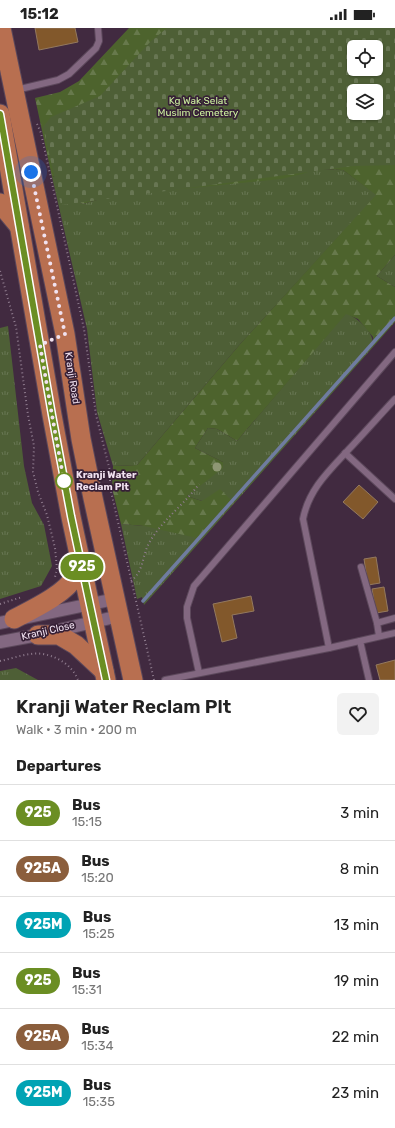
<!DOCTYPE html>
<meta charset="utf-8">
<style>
body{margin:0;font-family:Rubik,sans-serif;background:#f2f2f2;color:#222;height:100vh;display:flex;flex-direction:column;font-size:15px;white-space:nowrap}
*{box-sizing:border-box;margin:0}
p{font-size:13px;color:#767676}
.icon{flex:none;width:22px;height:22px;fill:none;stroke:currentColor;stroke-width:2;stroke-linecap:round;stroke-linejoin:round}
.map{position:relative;height:652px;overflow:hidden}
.drawer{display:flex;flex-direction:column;background:#fff;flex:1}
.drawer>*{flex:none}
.badge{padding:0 8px;border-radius:13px;font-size:14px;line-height:26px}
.controls{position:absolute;left:347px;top:12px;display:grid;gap:8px}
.controls a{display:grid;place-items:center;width:36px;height:36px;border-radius:6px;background:#fff;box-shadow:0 1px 3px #0004;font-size:20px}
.you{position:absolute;width:20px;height:20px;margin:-10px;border:3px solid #fff;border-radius:50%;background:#1a73e8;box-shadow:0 0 0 6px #1a73e833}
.map>.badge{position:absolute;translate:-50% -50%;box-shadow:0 0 0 2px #fff}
h2{padding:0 16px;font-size:15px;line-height:36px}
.round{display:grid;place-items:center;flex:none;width:42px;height:42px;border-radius:6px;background:#f2f2f2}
.head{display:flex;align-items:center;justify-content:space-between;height:68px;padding:0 16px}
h1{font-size:19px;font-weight:600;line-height:30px}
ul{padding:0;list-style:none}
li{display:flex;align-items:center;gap:12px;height:56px;padding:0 16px;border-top:1px solid #e0e0e0}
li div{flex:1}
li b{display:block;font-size:15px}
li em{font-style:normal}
li .badge{min-width:44px;font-weight:700;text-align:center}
.status{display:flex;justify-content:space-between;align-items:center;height:28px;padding:0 20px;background:#fff;direction:ltr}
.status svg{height:11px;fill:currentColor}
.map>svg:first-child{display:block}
.grass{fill:url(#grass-tufts)}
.forest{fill:url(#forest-firs);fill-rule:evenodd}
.cemetery{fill:url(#cemetery-stones);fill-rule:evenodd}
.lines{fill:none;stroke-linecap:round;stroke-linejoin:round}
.stream{stroke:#6f7ca0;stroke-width:3.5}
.building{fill:#82582b;stroke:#93795f}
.service-casing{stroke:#5c485b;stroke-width:8}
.minor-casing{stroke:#5c485b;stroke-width:14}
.primary-casing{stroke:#5c485b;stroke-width:21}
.path{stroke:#907d8f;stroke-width:2;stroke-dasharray:1 3;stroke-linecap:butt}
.service{stroke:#836881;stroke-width:6}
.minor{stroke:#836881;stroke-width:12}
.primary{stroke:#b86f50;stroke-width:19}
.tree{fill:#8e9774}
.line-casing{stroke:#fff;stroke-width:9}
.line{stroke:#6b8e23;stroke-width:6}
.walk{stroke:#f1e2f0;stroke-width:4;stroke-dasharray:0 7.2}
.stop-dot{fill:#fff;stroke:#6b8e23;stroke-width:2}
.labels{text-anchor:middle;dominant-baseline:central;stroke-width:3.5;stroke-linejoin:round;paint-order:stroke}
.park-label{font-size:10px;fill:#cdf19f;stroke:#362036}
.street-label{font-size:10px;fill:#f1e2f0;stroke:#362036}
.stop-label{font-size:10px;font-weight:bold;fill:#f1e2f0;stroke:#362036;text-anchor:start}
</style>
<div class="status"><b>15:12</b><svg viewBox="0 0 49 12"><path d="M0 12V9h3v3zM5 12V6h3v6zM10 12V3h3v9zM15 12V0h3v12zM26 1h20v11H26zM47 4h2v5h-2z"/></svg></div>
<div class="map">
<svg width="395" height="652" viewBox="0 0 395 652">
<defs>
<pattern id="grass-tufts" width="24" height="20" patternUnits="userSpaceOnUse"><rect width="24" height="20" fill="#4e5f36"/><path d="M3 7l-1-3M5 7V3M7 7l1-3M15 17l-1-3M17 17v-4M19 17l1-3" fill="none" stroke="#687653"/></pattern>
<pattern id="forest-firs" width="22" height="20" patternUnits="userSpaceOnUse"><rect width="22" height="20" fill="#4d632d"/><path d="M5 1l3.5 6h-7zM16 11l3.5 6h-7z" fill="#67794c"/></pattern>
<pattern id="cemetery-stones" width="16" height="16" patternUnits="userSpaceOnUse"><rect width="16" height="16" fill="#4e5f36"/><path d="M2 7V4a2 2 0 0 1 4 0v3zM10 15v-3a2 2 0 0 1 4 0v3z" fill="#687653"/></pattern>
</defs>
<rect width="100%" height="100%" fill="#412a40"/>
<g class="grass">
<path d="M112 138 56 159 83 176 111 168 317 141 343 142 377 167 241 315 137 437 113 438 97 384 87 301 52 149 85 139Z"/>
<path d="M395 227V259L377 248Z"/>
<path d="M346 285C360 292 372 302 374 318L144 577 142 569 137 571 121 496 144 498 202 473 187 468 223 434 195 420 208 400 217 401 237 413Z"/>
<path d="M8 298 24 438 32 475 44 497 52 538 41 558 0 571V300Z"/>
<path d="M16 640 38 652H0V643Z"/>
</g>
<path class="forest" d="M129 0H395V227L377 248 395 259V294L374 318 373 309 358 291 346 286 237 413 217 401 208 400 195 420 223 434V440L187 468 202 473 220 461 231 472 197 510 144 498 121 496 112 460 113 438 137 437 241 315 376 167 343 142 317 141 302 146 281 151 111 168 83 176 55 159 85 150V139L52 149 35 70 60 64 79 53ZM354 19H376V41H354ZM354 63H376V85H354Z"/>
<path class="cemetery" d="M167 0H395V137L353 138 61 177 43 99 51 89 100 68 151 13ZM354 19H376V41H354ZM354 63H376V85H354Z"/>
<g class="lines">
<path class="stream" d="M143 573 395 290"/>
</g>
<g class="building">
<path d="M35 0H75L78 14 39 22Z"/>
<path d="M359 457 378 474 363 491 343 474Z"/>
<path d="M376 529 380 555 368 557 364 531Z"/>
<path d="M384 559 388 583 376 585 372 561Z"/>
<path d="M251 568 254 583 232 587 237 610 222 614 213 576Z"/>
<path d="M395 632V652H380L376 637Z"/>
</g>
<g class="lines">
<g class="service-casing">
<g id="service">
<path d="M16 62 58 52 69 46 96 20 99 13 98 0"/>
<path d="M345 425 395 471"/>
<path d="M361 539 377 595 379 608"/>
<path d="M377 595 395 590"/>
<path d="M360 613 369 652"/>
<path d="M329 620 303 491C309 460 331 441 351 419 366 403 380 387 395 371"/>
<path d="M199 645 187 590V579L194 558 395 324"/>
<path d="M165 652 329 620 395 605"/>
</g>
</g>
<g class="minor-casing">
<g id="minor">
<path d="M0 595 115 571"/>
<path d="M0 614 38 607 119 588"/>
</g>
</g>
<g class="primary-casing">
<g id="primary">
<path d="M1 0 65 306 81 411 93 470 133 652"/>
<path d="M0 86 52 387 71 489 106 652"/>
<path d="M0 175 19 198"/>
<path d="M14 591C31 582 66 566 75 548 78 542 79 535 80 529"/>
<path d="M38 607H59L76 617 104 643"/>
</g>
</g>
<g class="path">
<path d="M37 96 41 105 84 301 96 387 110 443V459L154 652"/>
<path d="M0 243 16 299 28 387 34 418 33 444 38 464 47 487 55 520 57 541 55 549"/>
<path d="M131 553C144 543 142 528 149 515 162 492 184 477 199 456"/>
<path d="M0 576 22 569"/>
<path d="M0 633C10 631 21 627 31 626 49 623 72 635 78 652"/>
</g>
<use href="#service" class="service"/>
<use href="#minor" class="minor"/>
<use href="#primary" class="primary"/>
</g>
<circle class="tree" cx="217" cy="439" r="4.5"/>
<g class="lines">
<g class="line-casing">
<path id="line" d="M0 86 52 387 71 488 106 652"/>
</g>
<use href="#line" class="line"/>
<path class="walk" d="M31 144 65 306 40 317 52 387 65 459 64 453"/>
</g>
<circle class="stop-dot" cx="64" cy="453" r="8"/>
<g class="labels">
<g class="park-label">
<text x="198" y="73">Kg Wak Selat<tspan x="198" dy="12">Muslim Cemetery</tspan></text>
</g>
<g class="street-label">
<text transform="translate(72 350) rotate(81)">Kranji Road</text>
<text transform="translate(48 603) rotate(-13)">Kranji Close</text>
</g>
<g class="stop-label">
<text x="76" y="447">Kranji Water<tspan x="76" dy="12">Reclam Plt</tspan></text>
</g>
</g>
</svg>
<div class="controls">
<a><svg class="icon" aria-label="locate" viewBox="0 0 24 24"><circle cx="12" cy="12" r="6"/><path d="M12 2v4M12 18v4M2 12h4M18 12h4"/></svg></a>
<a><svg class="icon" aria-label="layers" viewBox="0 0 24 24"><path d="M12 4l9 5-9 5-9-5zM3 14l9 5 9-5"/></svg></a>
</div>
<div class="you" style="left:31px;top:144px"></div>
<b class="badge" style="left:82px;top:539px;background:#6b8e23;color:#fff">925</b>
</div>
<section class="drawer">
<div class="head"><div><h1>Kranji Water Reclam Plt</h1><p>Walk · 3 min · 200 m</p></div><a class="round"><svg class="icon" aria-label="heart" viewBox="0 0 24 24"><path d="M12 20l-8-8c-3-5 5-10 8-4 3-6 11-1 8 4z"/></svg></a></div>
<h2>Departures</h2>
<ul>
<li><span class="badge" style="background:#6b8e23;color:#fff">925</span><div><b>Bus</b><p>15:15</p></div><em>3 min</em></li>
<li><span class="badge" style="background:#8b5e3c;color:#fff">925A</span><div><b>Bus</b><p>15:20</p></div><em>8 min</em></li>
<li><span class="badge" style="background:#00a3b4;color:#fff">925M</span><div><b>Bus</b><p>15:25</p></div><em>13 min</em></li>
<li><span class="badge" style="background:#6b8e23;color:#fff">925</span><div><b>Bus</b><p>15:31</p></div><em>19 min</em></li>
<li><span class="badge" style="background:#8b5e3c;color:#fff">925A</span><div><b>Bus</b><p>15:34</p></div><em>22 min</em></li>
<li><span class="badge" style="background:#00a3b4;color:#fff">925M</span><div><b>Bus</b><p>15:35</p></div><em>23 min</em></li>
</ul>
</section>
